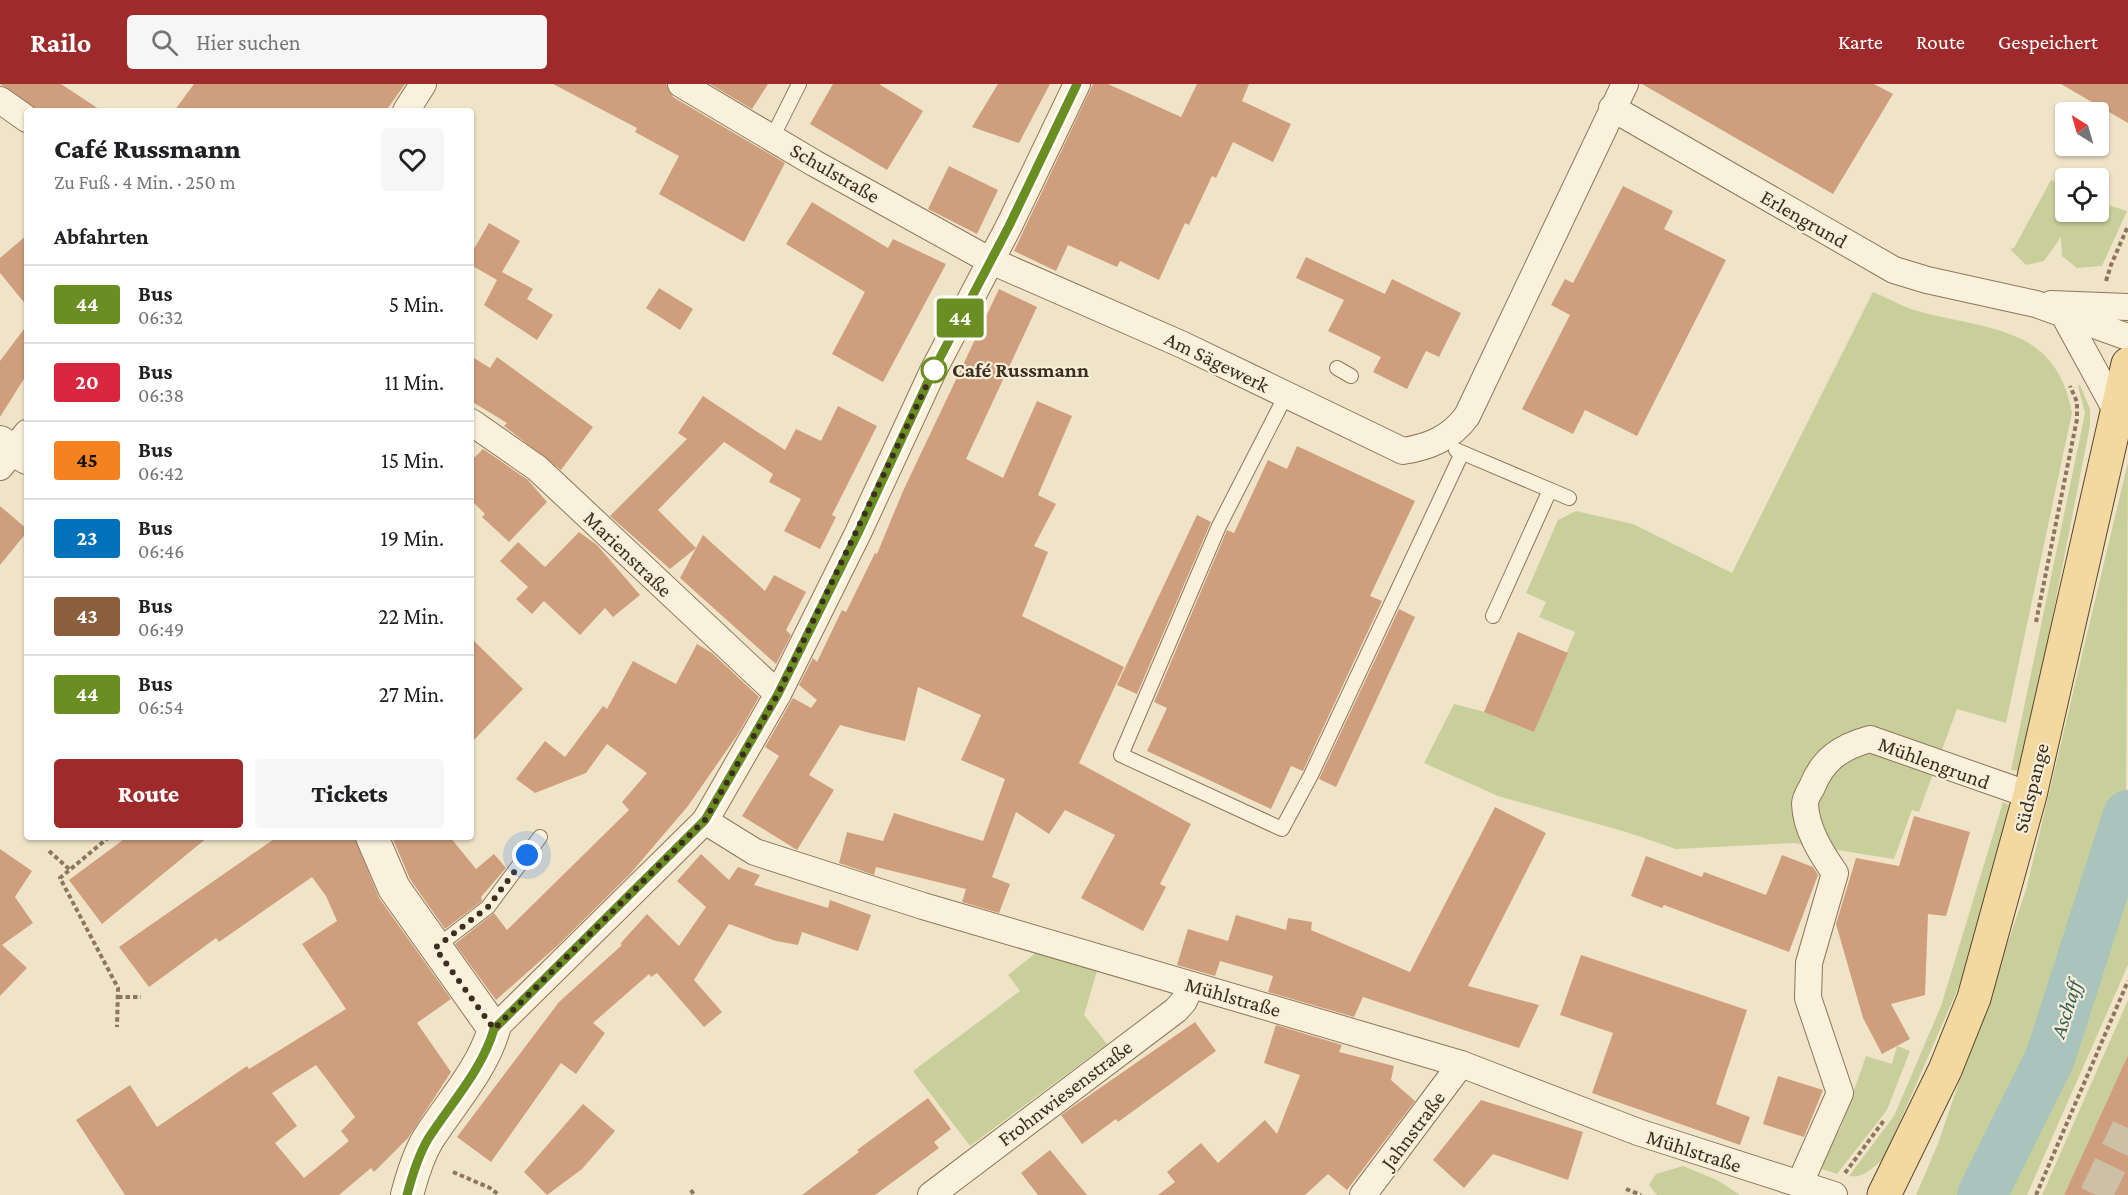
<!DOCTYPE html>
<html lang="de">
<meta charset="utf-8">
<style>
body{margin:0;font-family:"Crimson Pro",serif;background:#f6f6f6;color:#202124;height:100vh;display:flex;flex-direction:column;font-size:22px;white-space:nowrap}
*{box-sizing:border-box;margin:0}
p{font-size:20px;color:#757577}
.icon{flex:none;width:33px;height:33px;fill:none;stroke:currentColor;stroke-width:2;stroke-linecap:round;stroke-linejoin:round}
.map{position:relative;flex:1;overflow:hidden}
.details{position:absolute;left:24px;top:24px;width:450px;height:732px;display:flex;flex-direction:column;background:#fff;border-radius:6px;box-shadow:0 2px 4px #0004}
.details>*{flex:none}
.badge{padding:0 12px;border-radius:4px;font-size:21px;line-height:39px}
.needle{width:39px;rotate:323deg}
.fabs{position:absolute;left:2055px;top:18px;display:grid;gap:12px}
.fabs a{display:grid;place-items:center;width:54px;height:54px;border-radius:6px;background:#fff;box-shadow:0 2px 4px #0004;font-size:30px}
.you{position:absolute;width:30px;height:30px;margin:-15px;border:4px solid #fff;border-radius:50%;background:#1a73e8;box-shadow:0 0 0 9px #1a73e833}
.map>.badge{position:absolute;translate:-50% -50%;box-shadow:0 0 0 3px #fff}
h2{padding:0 30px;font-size:22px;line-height:54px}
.round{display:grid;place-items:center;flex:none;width:63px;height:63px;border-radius:6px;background:#f6f6f6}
.summary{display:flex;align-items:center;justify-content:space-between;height:102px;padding:0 30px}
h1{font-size:28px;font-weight:800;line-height:45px}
.action{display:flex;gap:12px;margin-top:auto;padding:12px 30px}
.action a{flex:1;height:69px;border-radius:6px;background:#9e2a2b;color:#fff;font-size:24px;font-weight:800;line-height:69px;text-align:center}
.action a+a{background:#f6f6f6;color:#202124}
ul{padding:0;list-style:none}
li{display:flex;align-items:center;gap:18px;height:78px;padding:0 30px;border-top:2px solid #e0e0e0}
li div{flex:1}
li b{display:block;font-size:22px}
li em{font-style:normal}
li .badge{min-width:66px;font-weight:700;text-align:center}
header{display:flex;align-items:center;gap:36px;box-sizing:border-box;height:84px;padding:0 30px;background:#9e2a2b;color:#fff}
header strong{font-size:28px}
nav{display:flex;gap:33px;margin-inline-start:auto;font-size:21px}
.search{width:420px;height:54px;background:#f6f6f6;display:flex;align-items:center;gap:15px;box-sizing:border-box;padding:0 21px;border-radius:6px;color:#757577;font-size:22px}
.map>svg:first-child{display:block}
.green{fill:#c9cf9b}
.water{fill:#a9c4bc;stroke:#6f938a;stroke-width:1.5}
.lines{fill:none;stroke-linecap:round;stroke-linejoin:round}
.river{stroke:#a9c4bc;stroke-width:50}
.building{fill:#cf9f7d;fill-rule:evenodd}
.motorway-tunnel{stroke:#ccc0a6;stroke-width:33;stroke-dasharray:33 16;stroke-linecap:butt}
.service-casing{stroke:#8d765c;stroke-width:16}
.minor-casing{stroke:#8d765c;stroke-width:28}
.tertiary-casing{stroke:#8d765c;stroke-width:34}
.primary-casing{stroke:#5b4430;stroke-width:35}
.path{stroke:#8d765c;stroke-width:4;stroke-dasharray:4.5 3;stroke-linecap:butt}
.service{stroke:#faf1dc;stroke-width:14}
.minor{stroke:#faf1dc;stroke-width:26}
.tertiary{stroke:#faf1dc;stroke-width:32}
.primary{stroke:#f3d9a0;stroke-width:33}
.line-casing{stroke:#fff;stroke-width:14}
.line{stroke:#6b8e23;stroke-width:9}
.walk{stroke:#3d2e20;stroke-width:6;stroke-dasharray:0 10.8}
.stop-dot{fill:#fff;stroke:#6b8e23;stroke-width:3}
.labels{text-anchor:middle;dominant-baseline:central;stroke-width:4.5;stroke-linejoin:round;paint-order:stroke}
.street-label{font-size:21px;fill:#3d2e20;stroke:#f7eed8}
.stop-label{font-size:21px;font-weight:bold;fill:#3d2e20;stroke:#f7eed8;text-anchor:start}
.water-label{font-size:22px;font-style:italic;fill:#2f5d5a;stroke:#f7eed8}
</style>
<header>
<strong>Railo</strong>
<div class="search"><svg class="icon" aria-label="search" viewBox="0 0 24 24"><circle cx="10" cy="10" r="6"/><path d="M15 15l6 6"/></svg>Hier suchen</div>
<nav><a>Karte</a><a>Route</a><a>Gespeichert</a></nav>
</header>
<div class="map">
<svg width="2128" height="1111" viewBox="0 0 2128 1111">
<rect width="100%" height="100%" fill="#f0e4c8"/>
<g class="green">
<path d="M2051 96 2065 104 2066 128H2098L2099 118 2127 127 2102 182 2077 184 2062 172 2061 153 2044 177 2026 181 2010 165 2014 164Z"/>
<path d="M1873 208C1885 213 1898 220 1911 225 1981 247 2056 237 2072 329L2006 639 1957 625 1919 728 1912 726 1894 775 1793 759 1676 765 1626 748 1498 712 1424 679 1454 620 1485 628 1534 648 1575 548 1539 533 1546 518 1526 509 1558 436 1576 427 1633 440 1732 489Z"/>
<path d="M2080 301 2090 325V342L2022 687 2011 686 2085 329 2078 302Z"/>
<path d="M2128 378 2126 736 2128 734V881L2027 1111H1991L2007 1079 1986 1080 1974 1111H1916L1937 1062 2026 806Z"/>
<path d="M2003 718 2013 723 1966 886 1884 1074C1874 1083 1863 1095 1849 1092L1894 1032 1941 922Z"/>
<path d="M1037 868 1097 887 1084 931 1107 960 970 1062 913 987 1020 907 1008 891Z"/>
<path d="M2128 916V971L2064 1111H2042Z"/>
<path d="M1897 962 1910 967 1887 1026 1837 1090 1819 1084 1841 1043 1866 972 1892 980Z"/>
<path d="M1683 1082 1717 1096 1740 1111H1657L1649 1101 1656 1090Z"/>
</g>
<path class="water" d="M2008 1079 1991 1111H1974L1986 1080Z"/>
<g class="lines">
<path class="river" d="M1982 1111 2050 974 2128 731"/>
</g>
<g class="building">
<path d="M0 0H61L102 27H39Z"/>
<path d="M194 0H405L386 27H174Z"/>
<path d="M553 0H666L673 13 785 79 744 158 659 110 679 72 635 48 637 44Z"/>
<path d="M710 0H768L752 25Z"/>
<path d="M833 0H879L923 27 887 86 810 40Z"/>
<path d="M998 0H1050L1019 59 972 43Z"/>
<path d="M1093 0H1108L1181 33 1197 0H1249L1242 17 1291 40 1273 78 1233 58 1216 94 1212 92 1189 141 1185 139 1159 196 1120 177 1117 183 1068 161 1056 187 1014 167Z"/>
<path d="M1642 0H1874L1893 10 1833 110Z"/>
<path d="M2061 0H2128V39Z"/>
<path d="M949 82 998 106 977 150 928 125Z"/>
<path d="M1623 102 1673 127 1664 145 1726 176 1637 352 1585 326 1573 350 1522 325 1570 231 1551 221 1565 195 1573 199Z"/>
<path d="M812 118 888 164 893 155 946 180 883 298 832 270 865 208 786 160Z"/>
<path d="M489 139 520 157 502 188 533 205 527 215 553 231 537 256 484 221 497 196 471 181V170Z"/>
<path d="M27 151V222L0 189V174Z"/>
<path d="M1306 173 1385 210 1392 195 1461 229 1439 273 1426 267 1407 305 1373 288 1381 273 1328 247 1344 216 1296 194Z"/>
<path d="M659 204 693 225 680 246 646 224Z"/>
<path d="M999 205 1037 223 966 375 1003 394 1037 317 1072 332 1038 411 1056 420 1034 462 1048 468 1022 532 1124 583 1079 679 1191 740 1160 800 1166 803 1143 847 1081 814 1115 751 1065 726 1049 750 1016 728 992 793 1010 800 999 829 962 818 966 805 876 783 874 791 839 779 847 748 883 757 894 729 983 757 1005 695 961 676 981 631 918 603 905 657 870 649 871 646 870 649 840 641 809 691 834 706 797 766 742 732 779 672 765 663 793 614 811 624 817 616 799 601 813 574 817 578 842 526 846 528 875 469 877 470 903 407Z"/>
<path d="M27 241V290L0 333V277Z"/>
<path d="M471 272 490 284 497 273 593 343 561 386 504 342 507 339 471 317Z"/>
<path d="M703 312 785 366 796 345 821 357 838 322 877 342 832 431 836 433 820 465 784 447 801 415 769 398 773 390 724 358 658 426 696 464 670 485 610 432 687 355 678 349Z"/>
<path d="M1297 362 1415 417 1370 512 1382 517 1303 687 1291 682 1271 725 1147 667 1167 624 1154 618 1227 446 1234 449 1268 376 1287 385Z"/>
<path d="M483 365 528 396 547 418 509 458 482 433 485 430 471 416V377Z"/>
<path d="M0 422 27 445V448L0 481Z"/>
<path d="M1197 431 1211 438 1137 610 1117 601Z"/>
<path d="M579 448 597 461 640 511 613 533 605 524 580 551 544 517 532 530 516 515 528 503 500 477 518 458 545 483Z"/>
<path d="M703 451 765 507 774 491 806 508 786 546 791 551 776 580 680 494Z"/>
<path d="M1399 525 1415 533 1336 703 1319 695Z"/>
<path d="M1518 548 1568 569 1534 648 1484 628Z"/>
<path d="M471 554 523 605 471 659Z"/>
<path d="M697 560 712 569 759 613 738 650 688 722 630 790 557 862 496 916 455 860 494 829 507 846 629 726 622 718 647 689 607 660 586 689 535 709 516 695 545 657 565 673 603 622 607 625 633 577 676 600Z"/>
<path d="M1495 723 1546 749 1468 902 1539 921 1519 964 1363 913 1354 933 1268 908 1273 892 1220 877 1215 892 1177 881 1188 845 1228 857 1236 831 1286 846 1288 834 1312 838 1311 846 1410 888Z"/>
<path d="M1914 732 1970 748 1946 832 1928 830 1925 911 1891 920 1910 955 1882 970 1863 934 1836 840 1856 774 1899 782Z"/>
<path d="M127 753H208L102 840 69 796Z"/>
<path d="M277 753H354L379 814 451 915 417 939 451 988 408 1054 374 1088 371 1084 339 1111H125L76 1036 130 1001 157 1043 247 982 249 985 346 925 302 860 337 837 326 812 312 793 219 858 216 854 149 903 119 863ZM316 981 355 1033 341 1047 349 1057 304 1094 275 1059 297 1042 272 1009Z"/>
<path d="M392 753H450L476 785 494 770 506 784 481 813 482 817 445 845 410 795Z"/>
<path d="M0 765 32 787 15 813 33 839 2 861 27 884 0 912Z"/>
<path d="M701 770 729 796 738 783 760 791 754 801 828 824 830 816 871 831 858 867 802 848 798 861 776 857 729 840 694 896 722 928 704 943 657 889 651 893 649 890 593 939 605 949 576 990 561 979 491 1078 457 1053 559 918 622 861 620 860 647 830 679 862 706 823 677 797Z"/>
<path d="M1782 771 1813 783 1818 791 1789 868 1664 821 1662 824 1631 812 1646 772 1702 793 1704 788 1766 811Z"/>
<path d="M1581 871 1747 926 1716 1020 1750 1033 1740 1061 1592 1009 1613 949 1560 931Z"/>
<path d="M1195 938 1216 967 1118 1038 1116 1035 1082 1060 1061 1031Z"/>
<path d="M1276 941 1342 961 1339 968 1394 982 1391 996 1415 1017 1347 1106 1328 1090 1305 1111H1158L1175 1098 1167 1088 1201 1059 1218 1079 1265 1036 1277 1050 1300 991 1264 979Z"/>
<path d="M2128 971V1111H2064Z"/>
<path d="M1778 992 1823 1006 1804 1053 1763 1040Z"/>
<path d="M928 1014 951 1045 934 1058 939 1064 875 1111H802L859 1068 857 1066Z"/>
<path d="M1481 1016 1583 1048 1568 1096 1493 1070 1464 1104 1433 1076Z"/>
<path d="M583 1020 615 1047 582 1085 547 1111 524 1088Z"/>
<path d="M1050 1066 1087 1111H1038L1021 1089Z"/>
</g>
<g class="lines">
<path class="motorway-tunnel" d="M2096 1111 2128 1044"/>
<g class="service-casing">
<g id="service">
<path d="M772 54 799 0"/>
<path d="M1337 284 1351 292"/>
<path d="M1286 311 1219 442 1121 671 1282 745 1311 691 1462 369"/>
<path d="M1456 366 1569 414"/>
<path d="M1493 532 1550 406"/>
<path d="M435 864 488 823 540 753"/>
</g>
</g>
<g class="minor-casing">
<g id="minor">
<path d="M681 0 814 79 989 176 1183 261 1403 367C1429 363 1451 354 1467 332L1625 0"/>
<path d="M0 16 27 35"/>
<path d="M1612 24 1894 186 1927 196 2036 220 2128 253"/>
<path d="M406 27 423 0"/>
<path d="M2051 220 2128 223"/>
<path d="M2064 231 2117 328"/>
<path d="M471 338 537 384 778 610"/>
<path d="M0 383 27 349"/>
<path d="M705 737 755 768 923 822 1461 980 1638 1048 1834 1111"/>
<path d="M494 945 705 737 778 610 858 449 933 287 1009 142 1077 0"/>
<path d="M1800 1099 1840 1009 1808 914 1809 879 1835 789C1821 769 1806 745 1805 720 1805 715 1809 708 1812 703 1823 675 1841 663 1870 655L2030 711"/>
<path d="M931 1111 1176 926 1184 917 1191 901"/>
<path d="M1363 1111 1461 980"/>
</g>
</g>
<g class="tertiary-casing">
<g id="tertiary">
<path d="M0 358 27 374"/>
<path d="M372 753 394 804 494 945C482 986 451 1019 428 1055 418 1072 412 1092 407 1111"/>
</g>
</g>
<g class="primary-casing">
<path id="primary" d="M1884 1111 1945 986 1974 914 2030 711 2128 280"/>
</g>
<g class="path">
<path d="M2106 197 2111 181 2128 142"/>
<path d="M2036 538 2077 335V318L2070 302"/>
<path d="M109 753 60 794 118 904 117 943"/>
<path d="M49 767 70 786"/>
<path d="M118 913H141"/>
<path d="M453 1088 490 1104 499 1111"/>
<path d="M1845 1089 1885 1035"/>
<path d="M1626 1105 1641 1111"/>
<path d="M691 1106 694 1111"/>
<path d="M2036 1111 2128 897"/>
</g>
<use href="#service" class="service"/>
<use href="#minor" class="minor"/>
<use href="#tertiary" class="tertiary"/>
<use href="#primary" class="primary"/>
</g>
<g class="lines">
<g class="line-casing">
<path id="line" d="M407 1111C412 1092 418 1072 428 1055 451 1019 482 986 494 945L705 736 778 610 858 449 933 287 1009 142 1077 0"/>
</g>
<use href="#line" class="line"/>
<path class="walk" d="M527 771 488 823 435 864 494 945 705 736 778 610 934 286"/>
</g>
<circle class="stop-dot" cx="934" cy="286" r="12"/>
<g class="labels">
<g class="street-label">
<text transform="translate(835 89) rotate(30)">Schulstraße</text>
<text transform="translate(1804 135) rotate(30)">Erlengrund</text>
<text transform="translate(1217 278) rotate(26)">Am Sägewerk</text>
<text transform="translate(628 470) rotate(44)">Marienstraße</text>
<text transform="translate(1934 679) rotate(20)">Mühlengrund</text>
<text transform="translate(2031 704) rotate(-76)">Südspange</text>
<text transform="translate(1233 913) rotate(16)">Mühlstraße</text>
<text transform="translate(1065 1009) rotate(-37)">Frohnwiesenstraße</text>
<text transform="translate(1413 1046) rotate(-53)">Jahnstraße</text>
<text transform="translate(1694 1067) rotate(18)">Mühlstraße</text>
</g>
<g class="stop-label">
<text x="952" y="286">Café Russmann</text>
</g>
<g class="water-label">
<text transform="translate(2066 925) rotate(-72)">Aschaff</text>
</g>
</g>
</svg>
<div class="fabs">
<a><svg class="needle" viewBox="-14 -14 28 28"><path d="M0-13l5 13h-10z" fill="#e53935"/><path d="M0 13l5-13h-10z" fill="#757577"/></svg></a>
<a><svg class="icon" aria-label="locate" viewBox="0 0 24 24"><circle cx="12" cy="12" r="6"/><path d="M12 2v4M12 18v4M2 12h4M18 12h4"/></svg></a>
</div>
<div class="you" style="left:527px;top:771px"></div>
<b class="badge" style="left:960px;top:234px;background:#6b8e23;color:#fff">44</b>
<section class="details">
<div class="summary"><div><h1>Café Russmann</h1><p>Zu Fuß · 4 Min. · 250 m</p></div><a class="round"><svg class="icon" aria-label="heart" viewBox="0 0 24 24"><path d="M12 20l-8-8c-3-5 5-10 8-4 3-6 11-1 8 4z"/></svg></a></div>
<h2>Abfahrten</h2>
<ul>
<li><span class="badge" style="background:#6b8e23;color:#fff">44</span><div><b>Bus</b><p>06:32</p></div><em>5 Min.</em></li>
<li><span class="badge" style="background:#d7263d;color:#fff">20</span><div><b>Bus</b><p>06:38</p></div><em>11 Min.</em></li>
<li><span class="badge" style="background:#f58220;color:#111">45</span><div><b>Bus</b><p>06:42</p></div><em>15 Min.</em></li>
<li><span class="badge" style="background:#0072bc;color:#fff">23</span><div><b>Bus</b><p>06:46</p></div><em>19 Min.</em></li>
<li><span class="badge" style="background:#8b5e3c;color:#fff">43</span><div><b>Bus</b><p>06:49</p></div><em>22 Min.</em></li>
<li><span class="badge" style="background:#6b8e23;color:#fff">44</span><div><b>Bus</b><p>06:54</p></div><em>27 Min.</em></li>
</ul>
<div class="action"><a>Route</a><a>Tickets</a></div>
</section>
</div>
